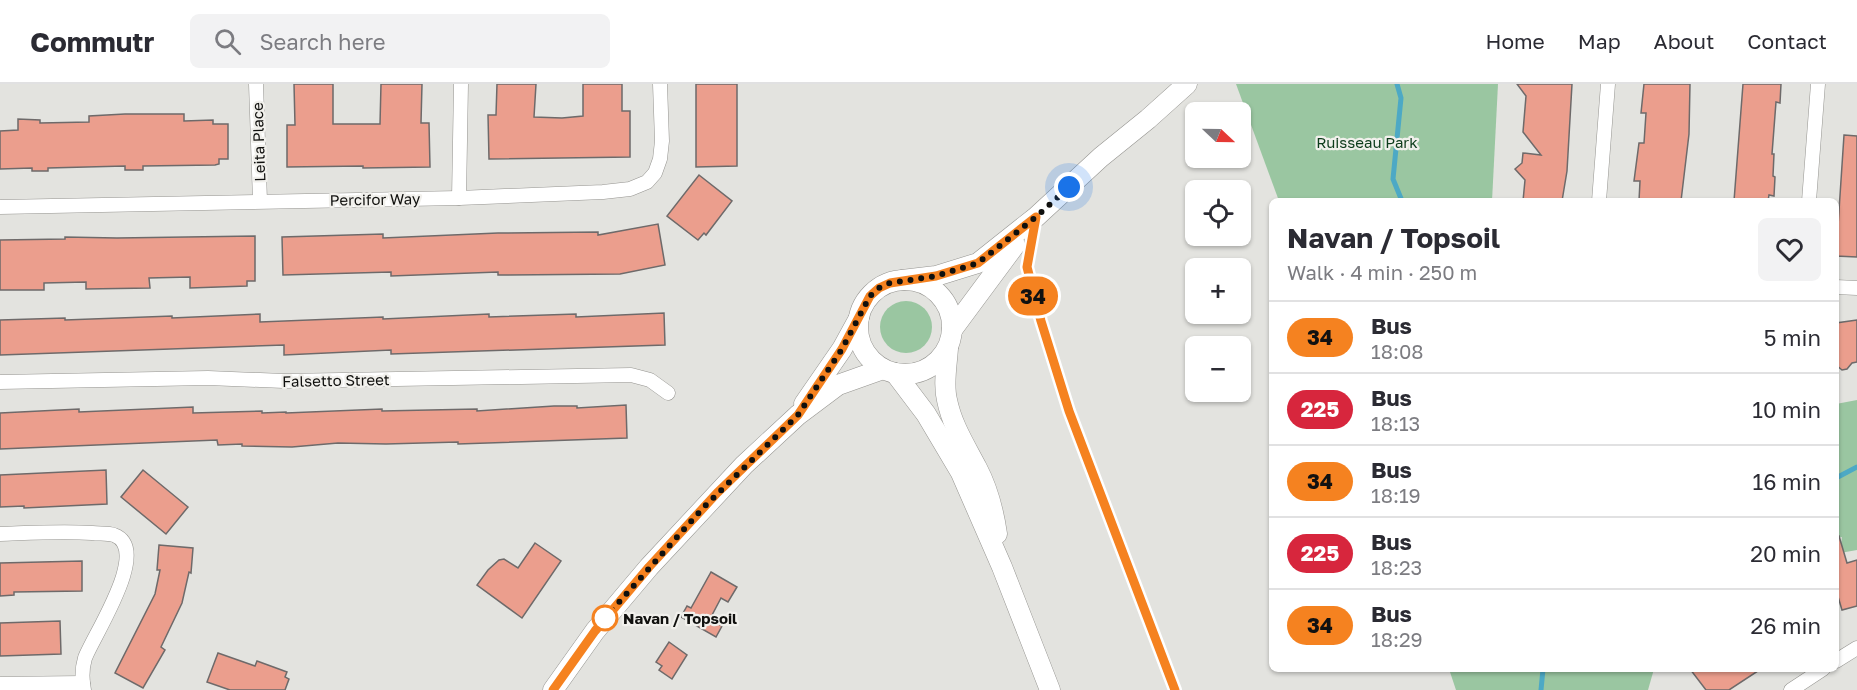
<!DOCTYPE html>
<meta charset="utf-8">
<style>
body{margin:0;font-family:"Golos Text",sans-serif;background:#f2f2f3;color:#2b2b33;height:100vh;display:flex;flex-direction:column;font-size:22px;white-space:nowrap}
*{box-sizing:border-box;margin:0}
p{font-size:20px;color:#7c7c81}
.icon{flex:none;width:33px;height:33px;fill:none;stroke:currentColor;stroke-width:2;stroke-linecap:round;stroke-linejoin:round}
.map{position:relative;flex:1;overflow:hidden}
.panel{position:absolute;left:1269px;top:114px;width:570px;height:474px;display:flex;flex-direction:column;background:#fff;border-radius:9px;box-shadow:0 2px 4px #0004}
.panel>*{flex:none}
.badge{padding:0 12px;border-radius:20px;font-size:21px;line-height:39px}
.needle{width:39px;rotate:112deg}
.fabs{position:absolute;left:1185px;top:18px;display:grid;gap:12px}
.fabs a{display:grid;place-items:center;width:66px;height:66px;border-radius:9px;background:#fff;box-shadow:0 2px 4px #0004;font-size:30px}
.you{position:absolute;width:30px;height:30px;margin:-15px;border:4px solid #fff;border-radius:50%;background:#1a73e8;box-shadow:0 0 0 9px #1a73e833}
.map>.badge{position:absolute;translate:-50% -50%;box-shadow:0 0 0 3px #fff}
.round{display:grid;place-items:center;flex:none;width:63px;height:63px;border-radius:9px;background:#f2f2f3}
.headline{display:flex;align-items:center;justify-content:space-between;height:102px;padding:0 18px}
h1{font-size:28px;font-weight:700;line-height:45px}
ul{padding:0;list-style:none}
li{display:flex;align-items:center;gap:18px;height:72px;padding:0 18px;border-top:2px solid #e1e1e2}
li div{flex:1}
li b{display:block;font-size:22px}
li em{font-style:normal}
li .badge{min-width:66px;font-weight:700;text-align:center}
header{display:flex;align-items:center;gap:36px;box-sizing:border-box;height:84px;padding:0 30px;background:#fff;border-bottom:2px solid #e1e1e2}
header strong{font-size:28px}
nav{display:flex;gap:33px;margin-inline-start:auto;font-size:21px}
.search{width:420px;height:54px;background:#f2f2f3;display:flex;align-items:center;gap:15px;box-sizing:border-box;padding:0 21px;border-radius:9px;color:#7c7c81;font-size:22px}
.map>svg:first-child{display:block}
.green{fill:#9ac6a1}
.lines{fill:none;stroke-linecap:round;stroke-linejoin:round}
.stream{stroke:#4da9c5;stroke-width:5}
.building{fill:#eb9e8d;stroke:#6e6a6a;stroke-width:1.5}
.minor-casing{stroke:#959490;stroke-width:15}
.secondary-casing{stroke:#959490;stroke-width:21}
.minor{stroke:#fff;stroke-width:14}
.secondary{stroke:#fff;stroke-width:20}
.line-casing{stroke:#fff;stroke-width:14}
.line{stroke:#f58220;stroke-width:9}
.walk{stroke:#10100e;stroke-width:6;stroke-dasharray:0 10.8}
.stop-dot{fill:#fff;stroke:#f58220;stroke-width:3}
.labels{text-anchor:middle;dominant-baseline:central;stroke-width:4.5;stroke-linejoin:round;paint-order:stroke}
.street-label{font-size:15px;fill:#10100e;stroke:#f1f0ec}
.park-label{font-size:15px;fill:#0d3c1b;stroke:#f1f0ec}
.stop-label{font-size:15px;font-weight:bold;fill:#10100e;stroke:#f1f0ec;text-anchor:start}
</style>
<header>
<strong>Commutr</strong>
<div class="search"><svg class="icon" aria-label="search" viewBox="0 0 24 24"><circle cx="10" cy="10" r="6"/><path d="M15 15l6 6"/></svg>Search here</div>
<nav><a>Home</a><a>Map</a><a>About</a><a>Contact</a></nav>
</header>
<div class="map">
<svg width="1857" height="606" viewBox="0 0 1857 606">
<rect width="100%" height="100%" fill="#e3e3df"/>
<g class="green">
<path d="M1236 0H1498L1492 117H1279Z"/>
<circle cx="906" cy="243" r="26"/>
<path d="M1857 316V466L1840 469 1842 453 1836 454V320Z"/>
<path d="M1449 585H1654L1648 606H1456Z"/>
</g>
<g class="lines">
<g class="stream">
<path d="M1397 0 1401 14 1393 95 1402 117"/>
<path d="M1836 394 1857 383"/>
<path d="M1541 606 1543 585"/>
</g>
</g>
<g class="building">
<path d="M294 0H333V40H380L381 0H422L421 39H429L430 83 363 84V82L287 83V41H295Z"/>
<path d="M497 0H536L534 33 562 34 583 32V0H622V27H630V73L489 75 488 31H496Z"/>
<path d="M696 0H737V82L696 83Z"/>
<path d="M1517 0H1572L1567 87 1562 117H1523L1525 96 1515 85 1522 79 1523 69 1541 71 1523 48 1526 12Z"/>
<path d="M1644 0H1690L1689 50 1681 117H1639L1640 97H1634L1639 59H1644L1646 29H1641Z"/>
<path d="M1743 0H1781L1780 19 1776 18 1772 70H1774L1773 92 1775 93 1774 112 1769 111 1768 117H1734Z"/>
<path d="M125 30H184V37L213 36V40H228V75H219V80L215 81 143 82V86H125V82L48 84V87H32V84L0 85V47L18 46V35L40 36V39L89 38V32Z"/>
<path d="M1844 51 1857 52V173L1836 172Z"/>
<path d="M699 91 732 117 706 151 704 149 698 156 667 132Z"/>
<path d="M658 140 665 181 620 190 498 191V188L391 192V188L283 191 282 153 383 150V154L498 149 598 148V151Z"/>
<path d="M255 152V197H247V202L190 204V193L149 194 150 204 86 205V198L44 199V206H0V156L65 155V153L117 154Z"/>
<path d="M664 229 665 261 391 270V266L284 271V261L0 271V236L65 234V236L172 232V234L260 230V238L383 233V235L489 230V233L576 230V233Z"/>
<path d="M1857 236V278L1852 279 1847 285 1842 286 1836 281V239Z"/>
<path d="M626 321 627 354 458 360V358L386 360 338 359 292 363 242 362V360L218 361 217 356 0 365V329L79 325V328L193 323V329L262 327V329L286 328V329L382 325V327L477 325V327L554 322H577V324Z"/>
<path d="M106 386 107 420 24 424V422L0 423V391Z"/>
<path d="M143 386 188 423 166 450 121 413Z"/>
<path d="M1839 452 1847 479 1857 476V522L1842 526 1836 506V453Z"/>
<path d="M535 459 561 477 522 534 477 501 488 486 499 476 504 475 518 484Z"/>
<path d="M159 461 193 464 191 489 189 488 182 519 161 563 165 566 143 604 115 589 155 510 160 486H157Z"/>
<path d="M82 477V507L14 508V511L0 512V479Z"/>
<path d="M711 488 737 503 728 518 721 514 710 535 722 542 716 553 681 533 687 522 691 524Z"/>
<path d="M60 537 61 570 0 572V539Z"/>
<path d="M669 558 687 571 672 595 659 586 662 582 656 578Z"/>
<path d="M218 569 255 582 257 577 287 588 285 593 289 595 285 606H230L207 598Z"/>
<path d="M1690 585H1761L1729 606H1706Z"/>
</g>
<g class="lines">
<g class="minor-casing">
<g id="minor">
<path d="M256 0 260 117"/>
<path d="M459 114 461 0"/>
<path d="M1599 117 1608 0"/>
<path d="M1809 117 1818 0"/>
<path d="M0 123 459 114 603 108 630 105 647 98 655 89 660 75 662 57 660 0"/>
<path d="M1836 203 1857 204"/>
<path d="M0 298 208 294 284 297 631 291 650 296 668 309"/>
<path d="M0 450C30 449 61 447 92 449 99 450 108 449 114 451 152 465 93 552 85 574 82 584 82 596 84 606"/>
<path d="M1836 577 1857 564"/>
<path d="M0 600 83 599"/>
<path d="M1791 606 1823 585"/>
</g>
</g>
<g class="secondary-casing">
<g id="secondary">
<path d="M902 196 936 192 978 179 1036 133 1101 73 1148 35 1187 0"/>
<circle cx="905" cy="243" r="47"/>
<path d="M952 246 1015 161"/>
<path d="M948 264C947 281 943 300 947 316 952 341 965 361 977 384 987 403 994 429 997 450"/>
<path d="M895 289 926 330 961 389 1002 483 1050 606"/>
<path d="M804 320 842 265 859 234"/>
<path d="M553 606 595 547 649 483 744 381 798 331 838 301 883 285"/>
</g>
</g>
<use href="#minor" class="minor"/>
<use href="#secondary" class="secondary"/>
</g>
<g class="lines">
<g class="line-casing">
<path id="line" d="M553 606 595 547 649 483 717 409 798 331 842 265 870 212 879 204 890 199 936 192 978 179 1036 133 1027 183 1041 237 1069 327 1175 606"/>
</g>
<use href="#line" class="line"/>
<path class="walk" d="M605 534 703 424 798 331 842 265 870 212 879 204 890 199 936 192 978 179 1036 133 1069 103"/>
</g>
<circle class="stop-dot" cx="605" cy="534" r="12"/>
<g class="labels">
<g class="street-label">
<text transform="translate(258 58) rotate(-92)">Leita Place</text>
<text transform="translate(375 115) rotate(-1)">Percifor Way</text>
<text transform="translate(336 296) rotate(-1)">Falsetto Street</text>
</g>
<g class="park-label">
<text x="1367" y="58">Ruisseau Park</text>
</g>
<g class="stop-label">
<text x="623" y="534">Navan / Topsoil</text>
</g>
</g>
</svg>
<div class="fabs">
<a><svg class="needle" viewBox="-14 -14 28 28"><path d="M0-13l5 13h-10z" fill="#e53935"/><path d="M0 13l5-13h-10z" fill="#7c7c81"/></svg></a>
<a><svg class="icon" aria-label="locate" viewBox="0 0 24 24"><circle cx="12" cy="12" r="6"/><path d="M12 2v4M12 18v4M2 12h4M18 12h4"/></svg></a>
<a>+</a>
<a>−</a>
</div>
<div class="you" style="left:1069px;top:103px"></div>
<b class="badge" style="left:1033px;top:212px;background:#f58220;color:#111">34</b>
<section class="panel">
<div class="headline"><div><h1>Navan / Topsoil</h1><p>Walk · 4 min · 250 m</p></div><a class="round"><svg class="icon" aria-label="heart" viewBox="0 0 24 24"><path d="M12 20l-8-8c-3-5 5-10 8-4 3-6 11-1 8 4z"/></svg></a></div>
<ul>
<li><span class="badge" style="background:#f58220;color:#111">34</span><div><b>Bus</b><p>18:08</p></div><em>5 min</em></li>
<li><span class="badge" style="background:#d7263d;color:#fff">225</span><div><b>Bus</b><p>18:13</p></div><em>10 min</em></li>
<li><span class="badge" style="background:#f58220;color:#111">34</span><div><b>Bus</b><p>18:19</p></div><em>16 min</em></li>
<li><span class="badge" style="background:#d7263d;color:#fff">225</span><div><b>Bus</b><p>18:23</p></div><em>20 min</em></li>
<li><span class="badge" style="background:#f58220;color:#111">34</span><div><b>Bus</b><p>18:29</p></div><em>26 min</em></li>
</ul>
</section>
</div>
